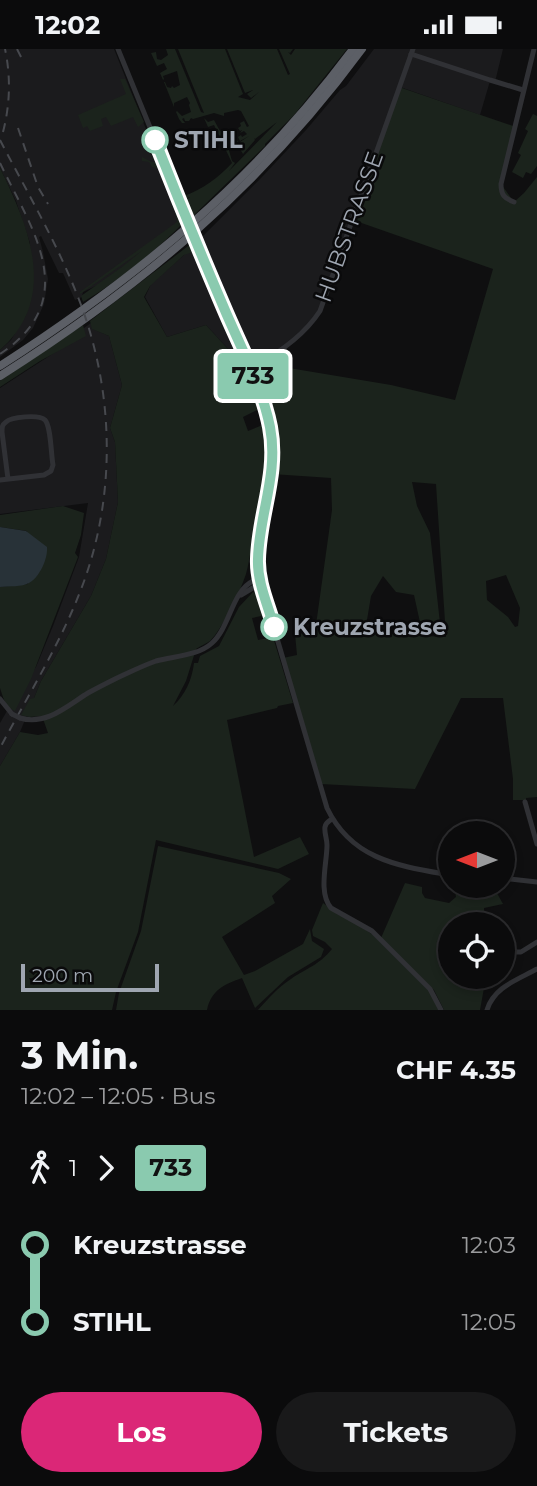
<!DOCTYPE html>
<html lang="de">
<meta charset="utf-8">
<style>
body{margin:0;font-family:Montserrat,sans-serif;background:#19191a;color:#f1f3f6;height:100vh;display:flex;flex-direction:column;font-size:26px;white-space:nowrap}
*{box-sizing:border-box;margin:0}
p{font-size:23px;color:#9a9b9d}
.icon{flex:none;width:38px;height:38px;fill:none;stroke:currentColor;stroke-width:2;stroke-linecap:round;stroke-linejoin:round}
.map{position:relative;height:961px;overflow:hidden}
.side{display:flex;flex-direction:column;background:#0b0b0c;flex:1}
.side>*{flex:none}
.badge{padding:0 14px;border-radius:5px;font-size:24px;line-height:46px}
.needle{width:46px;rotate:270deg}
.controls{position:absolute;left:438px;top:772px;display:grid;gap:14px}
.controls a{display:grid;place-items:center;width:77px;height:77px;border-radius:50%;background:#0b0b0c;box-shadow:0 4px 10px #0003,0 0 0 2px #2b2b2d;font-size:35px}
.scale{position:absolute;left:21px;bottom:18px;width:138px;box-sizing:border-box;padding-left:7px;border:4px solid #9fa6b1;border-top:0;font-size:19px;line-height:24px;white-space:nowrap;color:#9fa6b1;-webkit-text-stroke:5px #0a0a0b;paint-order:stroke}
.map>.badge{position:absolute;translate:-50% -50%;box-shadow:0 0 0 4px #fff}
.legs{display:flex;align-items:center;gap:10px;height:77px;padding:0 21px;font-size:23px}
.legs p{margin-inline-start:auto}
.summary{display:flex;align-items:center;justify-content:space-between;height:119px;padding:0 21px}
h1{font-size:38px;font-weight:700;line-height:52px}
.button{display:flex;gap:14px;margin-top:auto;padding:14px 21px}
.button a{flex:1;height:80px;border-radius:42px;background:#db2777;color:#fff;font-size:28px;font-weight:700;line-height:80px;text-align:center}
.button a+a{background:#19191a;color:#f1f3f6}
ul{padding:0 21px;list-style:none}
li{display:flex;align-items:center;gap:24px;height:77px;font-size:26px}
li i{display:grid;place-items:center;width:10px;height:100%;margin:0 9px;background:currentColor}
li i::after{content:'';width:18px;height:18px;margin:-9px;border:5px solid;border-radius:50%;background:#0b0b0c}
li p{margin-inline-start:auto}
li:first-child i{background:linear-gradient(#0000 50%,currentColor 0)}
li:last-child i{background:linear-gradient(currentColor 50%,#0000 0)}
.status{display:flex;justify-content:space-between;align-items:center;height:49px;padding:0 35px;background:#0b0b0c;direction:ltr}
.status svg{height:19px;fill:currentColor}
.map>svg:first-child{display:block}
.built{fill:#1b1b1d}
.green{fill:#1b231c;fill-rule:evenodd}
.water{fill:#283238}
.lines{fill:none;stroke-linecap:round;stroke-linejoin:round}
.minor{stroke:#303135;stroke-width:5}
.highway{stroke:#5c5f66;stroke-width:8}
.rail{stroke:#47494e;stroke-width:2;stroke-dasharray:9 7;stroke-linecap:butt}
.minor-bridge{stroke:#303135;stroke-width:5}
.line-1-casing{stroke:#fff;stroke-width:16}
.line-1{stroke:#8acaaf;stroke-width:10}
.stop-1-dot{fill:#fff;stroke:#8acaaf;stroke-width:3.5}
.labels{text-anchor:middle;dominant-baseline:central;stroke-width:5;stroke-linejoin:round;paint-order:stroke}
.stop-label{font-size:23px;font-weight:bold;fill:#9fa6b1;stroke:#0a0a0b;text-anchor:start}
.street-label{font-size:23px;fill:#9fa6b1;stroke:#0a0a0b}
</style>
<div class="status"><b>12:02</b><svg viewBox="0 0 49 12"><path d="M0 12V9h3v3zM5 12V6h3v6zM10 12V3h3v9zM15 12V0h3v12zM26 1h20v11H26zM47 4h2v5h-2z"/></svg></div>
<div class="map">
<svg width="537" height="961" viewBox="0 0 537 961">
<rect width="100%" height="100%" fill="#0f0f10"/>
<g class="built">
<path d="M0 0H114L183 173 100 235 83 243 82 248 75 251 63 224H59L41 187 39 188 43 203 48 230 44 255 33 279 23 291 0 308V301L11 291 26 266 30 194 16 152 0 119Z"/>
<path d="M374 0H503L495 33 490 32 480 66 400 38 322 256 300 286 250 319 239 312 206 276 167 288 145 248 151 235 184 206 261 129 306 81 340 41 346 37Z"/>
<path d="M91 274 93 280 109 287 122 336 110 379 115 393 118 453 106 510 91 547 41 632 20 683 0 717V674L14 650 36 618 53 577 79 508 88 454 0 465V339L77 289 84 279Z"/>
</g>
<g class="green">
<path d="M166 0H175L201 63 204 64 178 0H225L243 45 238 48 250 51 259 43 251 49 247 45 253 41 245 44 227 0H277L288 26 290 25 279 0H293L290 4 288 3 291 6 295 0H347L294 66 265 95V97L191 169 186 156 188 154 185 155 184 152 190 148 184 150 178 136H180L184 147C203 140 218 129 232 114L214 76 208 78 204 69 208 73 214 71 220 82 226 80 227 83 224 84 227 89 230 88 232 89 227 92 228 95 235 92V88L238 93 228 98 232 112 235 114 229 122 277 73 255 90 254 89 255 91 243 105 240 100V93L249 87 240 92 238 88 241 86 242 88 247 85 244 82 240 84 242 81 240 82 238 79 241 77 240 74 244 72 247 78 249 77 241 62 238 61 224 64V67L214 64 193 70 191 69 189 72H185L184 69 182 70 185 74H182L179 70 176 63 177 62 182 67 191 63 189 56 190 54 187 48 174 54V58L164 33H165L167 38 171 39 172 37 174 39 180 36 177 22 163 27 164 30 163 31 160 24 167 20 164 14 157 17 151 4 156 3 157 10 161 11 168 6Z"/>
<path d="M120 30H125L144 73 138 78 133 68 111 77 106 68 101 70 103 77 90 82 87 77 83 79 78 66 126 45Z"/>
<path d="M399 38 516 78 501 135 514 153 524 144 537 128V748L526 749V751H513V730L503 649H461L415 740 321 735 283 609 297 606 295 585 315 583 332 461 331 429 272 425C272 416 273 406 272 397 268 374 250 336 265 315L391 336 455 351 493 220 353 171ZM412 433 436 435 446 588 426 587 441 583 430 484 417 457ZM506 526 520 559 518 577 515 578 508 568 487 551 486 532ZM383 527 396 543 414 546 423 587 365 583 371 547Z"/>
<path d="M533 65 537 67V117L531 125 526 123 523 129 512 123 521 106 518 104 528 82 525 80Z"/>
<path d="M142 108 152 113H160L179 161 177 168 179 164 183 174C156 202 117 233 83 253L81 247 122 218 143 201 80 245V243L177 173 174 155 161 120 152 118 149 113 142 112Z"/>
<path d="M0 119C29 178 59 249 0 301Z"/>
<path d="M192 194 196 202 184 206 150 237 144 248 167 288 206 276 239 312 250 319 244 324 261 359 243 368 248 382 265 375C272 412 263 447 254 482 251 496 250 511 246 525 240 543 223 579 210 592 206 595 200 597 196 600L186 632 173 657C185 646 192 631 194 614H198L200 607 219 597 239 558 253 543 257 545 266 566 252 569 258 591 273 588 293 654 278 657 277 659 227 671 254 808 300 788 309 805 278 820 156 791 138 883 116 943 112 961H0V717L20 683 38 686 48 684 42 667 29 668 21 666 30 650 34 649 41 632 91 547 106 510 118 453 115 393 110 379 122 336 109 287 92 280 90 272Z"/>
<path d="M83 276 86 287 40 312 0 338V332Z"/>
<path d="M63 457 84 464 81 486 75 504 78 508 31 630 15 662C5 658 3 648 0 639V538L28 535 27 482 0 478V466Z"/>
<path d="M158 797 279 824 291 830 272 847 275 854 222 888 244 926 255 922 303 895 310 880 312 892 324 900 321 908 288 928 255 959 242 929C225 935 211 941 207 961H116L119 944 141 882Z"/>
<path d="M405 834 422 838V844L425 849 449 854 456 848 454 837H493L503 855 484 859V875H450V928H486L480 961H444L434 941 381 889Z"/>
<path d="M323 854 337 865 356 874 373 886 431 944 440 961H258C268 950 278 938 291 930 308 918 318 917 332 900L325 893 313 887 312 881Z"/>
</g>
<path class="water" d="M0 478 26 482 47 498C48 509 40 528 29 534 22 538 9 537 0 538Z"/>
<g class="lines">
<g class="minor">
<path d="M118 0 183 159"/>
<path d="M411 5 490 31 523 41"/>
<path d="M514 153C504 149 501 146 501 135L534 0"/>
<path d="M199 200 259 340 270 378 272 399V425L261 482 258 514 266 552 327 759C352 811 399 817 450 826"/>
<path d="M250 319C276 306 303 288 320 262L413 0"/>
<path d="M0 431 44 426 51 422 53 416C51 406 51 377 45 371 39 365 11 368 6 373 2 376 2 378 2 383L8 430"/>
<path d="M241 546 261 534"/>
<path d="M0 650 12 665"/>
<path d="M20 669C46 677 67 657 88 644 97 639 107 634 117 629 130 623 142 617 156 612 174 607 198 607 212 594 230 578 232 542 253 532L261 534"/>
<path d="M525 753 537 795"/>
<path d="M332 770C328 773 326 773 325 778 324 783 327 790 327 796 327 814 318 844 331 859L372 882 430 940 441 961"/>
<path d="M502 829 537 833"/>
<path d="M506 903H521L537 893"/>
<path d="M487 961C494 938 517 931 537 920"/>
</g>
<g class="highway">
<path d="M0 317C138 228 254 133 353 0"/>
<path d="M0 327C142 237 262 136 362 0"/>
</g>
<g class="rail">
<path d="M17 0 22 10"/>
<path d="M18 79 38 138 48 155"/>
<path d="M3 83C10 56 11 28 5 0"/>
<path d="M0 91C27 143 57 194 78 248 115 342 117 449 80 543 59 597 27 648 0 699"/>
<path d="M0 114C32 181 83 250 0 305"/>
</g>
<g class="minor-bridge">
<path d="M183 159 199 200"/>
<path d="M12 665 20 669"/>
</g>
</g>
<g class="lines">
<g class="line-1-casing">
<path id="line-1" d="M155 91C177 147 200 203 224 259 240 297 262 337 270 378 279 425 259 465 258 510 257 533 268 556 274 578"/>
</g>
<use href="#line-1" class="line-1"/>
</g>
<g class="stop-1-dot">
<circle cx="155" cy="91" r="12"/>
<circle cx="274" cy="578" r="12"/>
</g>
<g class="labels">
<g class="stop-label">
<text x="174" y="91">STIHL</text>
<text x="293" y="578">Kreuzstrasse</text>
</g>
<g class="street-label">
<text transform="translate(349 178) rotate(-70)">HUBSTRASSE</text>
</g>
</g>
</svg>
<div class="controls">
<a><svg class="needle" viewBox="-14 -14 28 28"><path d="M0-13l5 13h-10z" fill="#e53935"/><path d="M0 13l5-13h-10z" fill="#9a9b9d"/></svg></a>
<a><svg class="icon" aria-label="locate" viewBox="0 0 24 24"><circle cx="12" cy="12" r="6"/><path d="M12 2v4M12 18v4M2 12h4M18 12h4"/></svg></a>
</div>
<div class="scale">200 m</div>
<b class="badge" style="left:253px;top:327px;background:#8acaaf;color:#111">733</b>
</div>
<section class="side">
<div class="summary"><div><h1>3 Min.</h1><p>12:02 – 12:05 · Bus</p></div><b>CHF 4.35</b></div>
<div class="legs"><svg class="icon" aria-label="walk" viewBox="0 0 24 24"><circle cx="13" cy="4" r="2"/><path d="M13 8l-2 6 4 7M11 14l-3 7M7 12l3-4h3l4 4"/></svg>1<svg class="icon" aria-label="forward" viewBox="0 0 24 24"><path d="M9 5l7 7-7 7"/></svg><b class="badge" style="background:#8acaaf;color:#111">733</b></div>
<ul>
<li><i style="color:#8acaaf"></i><b>Kreuzstrasse</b><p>12:03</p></li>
<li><i style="color:#8acaaf"></i><b>STIHL</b><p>12:05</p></li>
</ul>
<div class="button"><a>Los</a><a>Tickets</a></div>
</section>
